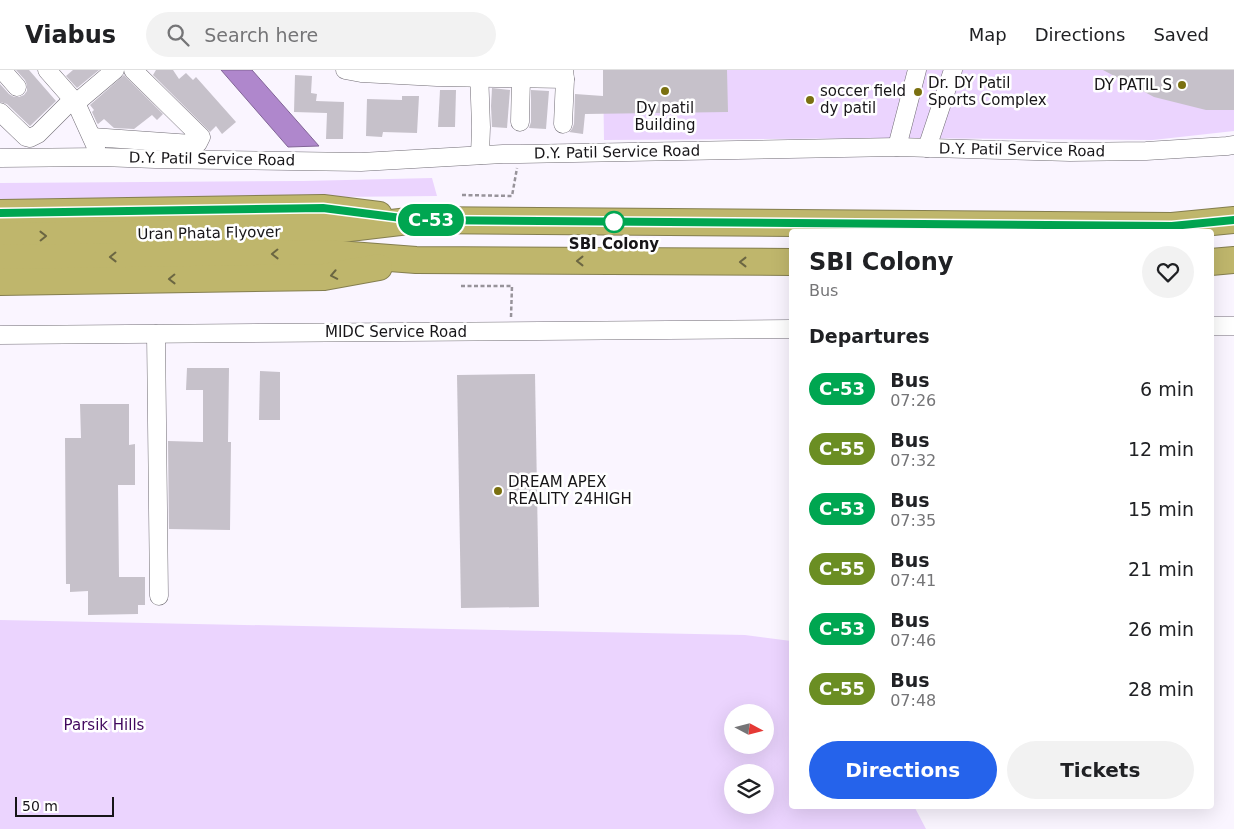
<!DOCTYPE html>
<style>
:root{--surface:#fff;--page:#f2f2f2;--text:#202124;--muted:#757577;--line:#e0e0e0;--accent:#2563eb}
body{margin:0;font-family:"DejaVu Sans",sans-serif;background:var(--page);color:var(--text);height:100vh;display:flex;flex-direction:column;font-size:19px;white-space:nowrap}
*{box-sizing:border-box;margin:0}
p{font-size:16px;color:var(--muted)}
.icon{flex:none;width:28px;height:28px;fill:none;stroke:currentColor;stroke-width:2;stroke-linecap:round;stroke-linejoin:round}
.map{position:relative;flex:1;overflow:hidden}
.side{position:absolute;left:789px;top:159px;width:425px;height:580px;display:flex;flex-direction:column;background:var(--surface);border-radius:5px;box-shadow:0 5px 20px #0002}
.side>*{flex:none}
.badge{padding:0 10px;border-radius:16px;font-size:18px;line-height:32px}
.needle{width:32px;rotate:97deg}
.tools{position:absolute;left:724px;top:634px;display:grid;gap:10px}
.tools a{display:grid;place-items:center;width:50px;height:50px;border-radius:50%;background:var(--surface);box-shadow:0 5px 20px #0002;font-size:25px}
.scale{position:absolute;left:15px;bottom:12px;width:99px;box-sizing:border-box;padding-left:5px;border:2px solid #171518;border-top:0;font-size:14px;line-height:18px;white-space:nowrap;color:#171518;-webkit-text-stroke:4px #fff;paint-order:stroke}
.map>.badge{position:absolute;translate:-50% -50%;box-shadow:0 0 0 2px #fff}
h2{padding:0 20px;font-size:19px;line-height:45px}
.round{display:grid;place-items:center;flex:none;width:52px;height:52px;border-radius:26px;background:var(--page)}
.headline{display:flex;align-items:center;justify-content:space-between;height:85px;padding:0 20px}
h1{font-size:24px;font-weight:700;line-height:38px}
.cta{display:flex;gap:10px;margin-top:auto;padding:10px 20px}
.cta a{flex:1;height:58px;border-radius:30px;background:var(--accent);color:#fff;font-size:20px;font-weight:700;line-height:58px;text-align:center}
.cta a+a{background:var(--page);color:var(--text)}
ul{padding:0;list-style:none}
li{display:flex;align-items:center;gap:15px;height:60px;padding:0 20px}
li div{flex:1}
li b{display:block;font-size:19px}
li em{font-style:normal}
li .badge{min-width:55px;font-weight:700;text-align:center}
header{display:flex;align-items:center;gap:30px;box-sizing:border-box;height:70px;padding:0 25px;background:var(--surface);border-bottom:1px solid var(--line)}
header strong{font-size:24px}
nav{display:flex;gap:28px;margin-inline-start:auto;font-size:18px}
.search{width:350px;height:45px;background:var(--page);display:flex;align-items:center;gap:12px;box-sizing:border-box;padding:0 18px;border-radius:28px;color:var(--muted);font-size:19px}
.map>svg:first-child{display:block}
.green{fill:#ebd4fe;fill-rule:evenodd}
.water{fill:#af87cc;stroke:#816596}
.building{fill:#c6c1ca}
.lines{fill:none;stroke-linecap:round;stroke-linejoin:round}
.minor-casing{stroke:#716d75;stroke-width:19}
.highway-casing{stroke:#847e4f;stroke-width:28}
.path{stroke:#97939a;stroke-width:2.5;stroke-dasharray:4 2.5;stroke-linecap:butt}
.minor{stroke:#fff;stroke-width:18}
.highway{stroke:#bfb66c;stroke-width:26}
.oneway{stroke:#6b6642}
.line-casing{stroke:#fff;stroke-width:11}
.line{stroke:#00a651;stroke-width:8}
.poi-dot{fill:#7a7010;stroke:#fff;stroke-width:2}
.stop-dot{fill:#fff;stroke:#00a651;stroke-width:2.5}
.labels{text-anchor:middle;stroke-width:5;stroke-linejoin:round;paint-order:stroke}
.poi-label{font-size:15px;fill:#171518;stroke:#fff;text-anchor:start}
.street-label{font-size:15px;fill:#171518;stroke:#fff}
.stop-label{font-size:15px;font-weight:bold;fill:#171518;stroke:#fff}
.park-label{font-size:15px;fill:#41085e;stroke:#fff}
</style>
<header>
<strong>Viabus</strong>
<div class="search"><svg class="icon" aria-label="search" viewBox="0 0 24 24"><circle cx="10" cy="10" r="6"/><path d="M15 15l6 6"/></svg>Search here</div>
<nav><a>Map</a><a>Directions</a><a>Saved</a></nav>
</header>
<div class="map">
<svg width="1234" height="759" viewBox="0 0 1234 759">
<rect width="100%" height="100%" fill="#faf5ff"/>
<g class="green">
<polygon points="603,0 1234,0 1234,61 1153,70 899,68 604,70"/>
<polygon points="432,108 437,126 0,130 0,113 303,111"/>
<path d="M 0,550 L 745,565 L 791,571 L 791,736 L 914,736 L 926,759 L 0,759 ZM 765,642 L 765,675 L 732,675 L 732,642 ZM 765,702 L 765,735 L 732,735 L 732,702 Z"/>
</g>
<polygon class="water" points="221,0 252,0 319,76 288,77"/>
<g class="building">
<polygon points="16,0 29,0 56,31 30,56 7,34 0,32 0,14 9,24 14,27 19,27 24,25 27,21 27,15 25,10"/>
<polygon points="73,0 99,0 77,18 66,6"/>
<polygon points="156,0 173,0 179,9 186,3 193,10 196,7 236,52 222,64 216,56 210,62 153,5"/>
<polygon points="603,0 727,0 728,42 585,44 583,64 569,62 572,59 574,54 575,24 603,26"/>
<polygon points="1103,0 1234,0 1234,40 1206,40 1154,27"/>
<polygon points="124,5 163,44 157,50 152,45 134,59 114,58 104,49 98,54 97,53 92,42 94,40 90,35"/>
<polygon points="295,5 312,6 311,23 317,24 316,31 344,32 343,69 326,69 327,43 294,42"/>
<polygon points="492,18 510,20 507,58 492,57 491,36"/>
<polygon points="440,20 456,20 455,57 438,57"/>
<polygon points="531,20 549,21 546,59 529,58 531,52"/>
<polygon points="402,26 419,26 417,63 383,62 382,67 366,66 367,29 402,30"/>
<polygon points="187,298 229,298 228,372 231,372 230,460 169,459 168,371 203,372 203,320 186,320"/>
<polygon points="260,301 280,302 280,350 259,350"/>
<polygon points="535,304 539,537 461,538 457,305"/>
<polygon points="80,334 129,334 129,375 135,374 135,415 118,415 119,507 145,507 145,535 138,535 138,544 88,545 88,521 70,522 70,514 66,514 65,368 81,368"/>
</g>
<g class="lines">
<g class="minor-casing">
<g id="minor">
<polyline points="2,0 17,17"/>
<polyline points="47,0 76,33"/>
<polyline points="345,0 361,3 437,7 565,9 564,0"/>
<polyline points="479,0 481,57 480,85"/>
<polyline points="0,42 26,67 30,68 38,64 73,29"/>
<polyline points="520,52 521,8"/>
<polyline points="563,54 565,9"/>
<polyline points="92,67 192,74 198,73 201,67 133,0"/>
<polyline points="96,77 76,33 115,0"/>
<polyline points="897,77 917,0"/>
<polyline points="927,78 953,0"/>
<polyline points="0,88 101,87 155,89 361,92 503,84 520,84 897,77 1070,82 1146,81 1227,76 1234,75"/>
<polyline points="1211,256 1234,256"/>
<polyline points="156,264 159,526"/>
<polyline points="0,265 791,259"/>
</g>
</g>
<g class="highway-casing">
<g id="highway">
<polyline points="0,143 323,138 379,145"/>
<polyline points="0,166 324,161 417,150 1172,156 1234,150"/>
<polyline points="0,188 324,183 416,190 791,192"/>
<polyline points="1211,192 1234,190"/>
<polyline points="0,212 324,207 379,197"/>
</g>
</g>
<g class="path">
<polyline points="462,125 512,126 517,98"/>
<polyline points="461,216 512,216 511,247"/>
</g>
<use href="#minor" class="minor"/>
<use href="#highway" class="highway"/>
</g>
<defs><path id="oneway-chevron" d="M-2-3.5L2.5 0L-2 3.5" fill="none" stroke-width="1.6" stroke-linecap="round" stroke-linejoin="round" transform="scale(1.25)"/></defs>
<g class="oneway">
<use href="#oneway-chevron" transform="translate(43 166) rotate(-1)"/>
<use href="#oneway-chevron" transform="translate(275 184) rotate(179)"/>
<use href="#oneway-chevron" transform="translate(113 187) rotate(179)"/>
<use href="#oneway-chevron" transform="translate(580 191) rotate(-180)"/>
<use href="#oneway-chevron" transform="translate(743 192) rotate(-180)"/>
<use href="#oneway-chevron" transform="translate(334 205) rotate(169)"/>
<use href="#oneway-chevron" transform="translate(172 209) rotate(179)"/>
</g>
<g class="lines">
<g class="line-casing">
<polyline id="line" points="0,143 323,138 417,150 1172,156 1234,150"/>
</g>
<use href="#line" class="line"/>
</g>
<g class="poi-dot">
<circle cx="1182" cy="15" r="5"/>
<circle cx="665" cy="21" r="5"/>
<circle cx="918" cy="22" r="5"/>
<circle cx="810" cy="30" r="5"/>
<circle cx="498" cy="421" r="5"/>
</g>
<circle class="stop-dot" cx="614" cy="152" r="10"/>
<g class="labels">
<g class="poi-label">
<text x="928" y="18">Dr. DY Patil<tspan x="928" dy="17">Sports Complex</tspan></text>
<text x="1172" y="20" text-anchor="end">DY PATIL S</text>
<text x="820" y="26">soccer field<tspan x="820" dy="17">dy patil</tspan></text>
<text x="665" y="43" text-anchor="middle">Dy patil<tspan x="665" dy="17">Building</tspan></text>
<text x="508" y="417">DREAM APEX<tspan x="508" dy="17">REALITY 24HIGH</tspan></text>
</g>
<g class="street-label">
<text transform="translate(1022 80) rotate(1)" y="5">D.Y. Patil Service Road</text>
<text transform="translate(617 82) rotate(-1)" y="5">D.Y. Patil Service Road</text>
<text transform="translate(212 89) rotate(1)" y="5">D.Y. Patil Service Road</text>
<text transform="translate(209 163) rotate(-1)" y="5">Uran Phata Flyover</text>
<text x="396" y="267">MIDC Service Road</text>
</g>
<g class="stop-label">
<text x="614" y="179">SBI Colony</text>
</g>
<g class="park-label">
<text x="104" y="660">Parsik Hills</text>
</g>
</g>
</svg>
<div class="tools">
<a><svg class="needle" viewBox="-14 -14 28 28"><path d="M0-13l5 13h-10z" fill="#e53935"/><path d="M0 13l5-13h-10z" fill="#757577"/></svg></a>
<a><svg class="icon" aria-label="layers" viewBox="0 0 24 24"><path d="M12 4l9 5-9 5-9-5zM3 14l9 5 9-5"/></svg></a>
</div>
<div class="scale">50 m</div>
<b class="badge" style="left:431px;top:150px;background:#00a651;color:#fff">C-53</b>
<section class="side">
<div class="headline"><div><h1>SBI Colony</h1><p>Bus</p></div><a class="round"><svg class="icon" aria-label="heart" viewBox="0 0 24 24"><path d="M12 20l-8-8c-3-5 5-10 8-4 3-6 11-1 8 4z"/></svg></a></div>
<h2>Departures</h2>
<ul>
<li><span class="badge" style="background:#00a651;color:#fff">C-53</span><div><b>Bus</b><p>07:26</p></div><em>6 min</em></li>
<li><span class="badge" style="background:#6b8e23;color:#fff">C-55</span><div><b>Bus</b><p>07:32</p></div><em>12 min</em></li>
<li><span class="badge" style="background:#00a651;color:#fff">C-53</span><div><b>Bus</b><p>07:35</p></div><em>15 min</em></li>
<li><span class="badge" style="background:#6b8e23;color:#fff">C-55</span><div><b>Bus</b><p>07:41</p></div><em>21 min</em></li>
<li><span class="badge" style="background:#00a651;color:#fff">C-53</span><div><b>Bus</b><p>07:46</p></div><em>26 min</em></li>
<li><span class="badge" style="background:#6b8e23;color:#fff">C-55</span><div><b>Bus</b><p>07:48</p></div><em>28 min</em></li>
</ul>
<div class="cta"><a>Directions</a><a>Tickets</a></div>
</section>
</div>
